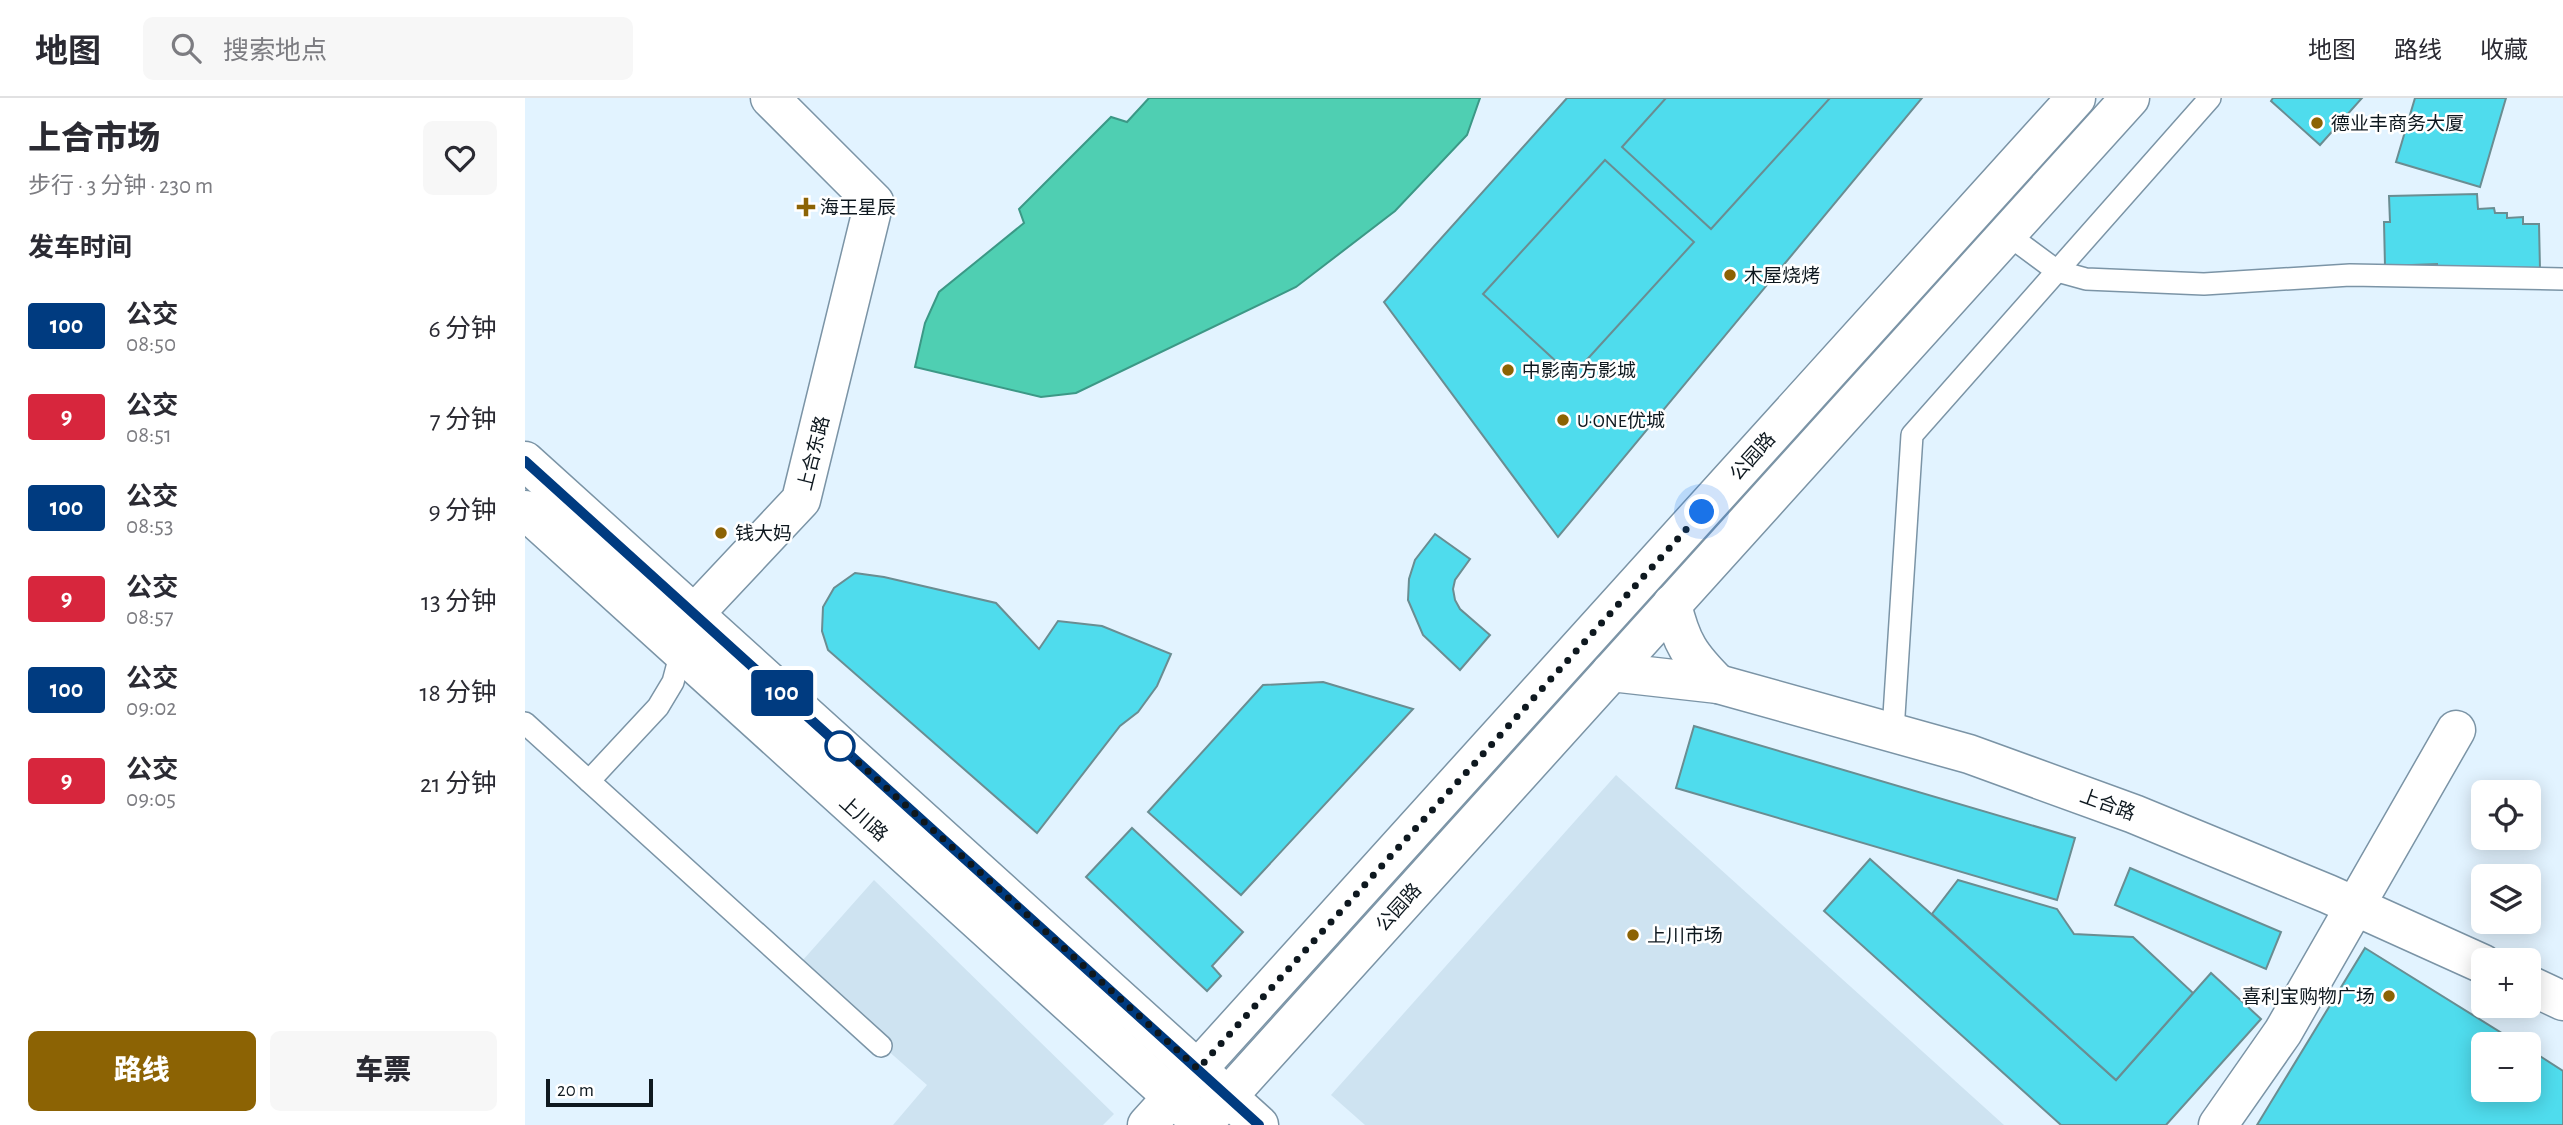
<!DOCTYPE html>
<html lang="zh">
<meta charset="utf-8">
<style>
:root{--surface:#fff;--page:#f7f7f7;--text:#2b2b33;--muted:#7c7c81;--line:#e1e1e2;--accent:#8c6304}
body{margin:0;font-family:"Alegreya Sans","Noto Sans SC",sans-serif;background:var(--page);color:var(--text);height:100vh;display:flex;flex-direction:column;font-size:26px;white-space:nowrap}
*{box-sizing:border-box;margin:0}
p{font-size:23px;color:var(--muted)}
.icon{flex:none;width:38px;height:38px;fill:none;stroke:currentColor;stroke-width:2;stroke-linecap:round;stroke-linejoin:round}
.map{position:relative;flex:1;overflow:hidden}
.drawer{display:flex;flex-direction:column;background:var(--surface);width:525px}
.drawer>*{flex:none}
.badge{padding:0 14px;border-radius:5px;font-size:24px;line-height:46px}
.controls{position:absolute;left:1946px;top:682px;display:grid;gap:14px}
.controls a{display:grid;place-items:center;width:70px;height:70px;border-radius:10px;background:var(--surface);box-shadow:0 4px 18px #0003;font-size:35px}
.scale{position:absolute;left:21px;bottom:18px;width:107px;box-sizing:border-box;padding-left:7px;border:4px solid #0e181f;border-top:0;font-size:19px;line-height:24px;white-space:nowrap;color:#0e181f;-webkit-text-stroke:5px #fff;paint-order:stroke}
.you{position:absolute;width:35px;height:35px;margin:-18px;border:5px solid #fff;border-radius:50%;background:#1a73e8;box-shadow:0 0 0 10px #1a73e833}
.map>.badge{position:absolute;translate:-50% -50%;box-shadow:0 0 0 4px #fff}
h2{padding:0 28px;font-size:26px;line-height:63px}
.round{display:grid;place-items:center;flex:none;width:74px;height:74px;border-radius:10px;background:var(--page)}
.head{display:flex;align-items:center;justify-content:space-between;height:119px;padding:0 28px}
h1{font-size:33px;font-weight:800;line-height:52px}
.primary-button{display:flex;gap:14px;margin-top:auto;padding:14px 28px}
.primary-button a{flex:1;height:80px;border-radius:10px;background:var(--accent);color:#fff;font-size:28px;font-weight:800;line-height:80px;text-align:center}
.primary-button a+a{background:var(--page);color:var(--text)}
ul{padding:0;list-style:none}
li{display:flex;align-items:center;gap:21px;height:91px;padding:0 28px}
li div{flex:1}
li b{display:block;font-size:26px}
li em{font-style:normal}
li .badge{min-width:77px;font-weight:700;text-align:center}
header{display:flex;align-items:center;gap:42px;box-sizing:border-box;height:98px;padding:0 35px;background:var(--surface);border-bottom:2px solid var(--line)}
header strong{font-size:33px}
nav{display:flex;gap:38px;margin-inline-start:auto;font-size:24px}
.search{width:490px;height:63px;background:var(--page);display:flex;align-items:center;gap:18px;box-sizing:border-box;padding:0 24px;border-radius:10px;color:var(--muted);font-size:26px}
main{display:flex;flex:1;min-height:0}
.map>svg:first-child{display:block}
.built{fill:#cee3f1}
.water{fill:#4fcfb2;stroke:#3c9886;stroke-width:2}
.building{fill:#4fdced;stroke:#6a8d92;stroke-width:2}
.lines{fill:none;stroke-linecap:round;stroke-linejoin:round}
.service-casing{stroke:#7b94a6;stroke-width:24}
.minor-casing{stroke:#7b94a6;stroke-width:41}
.secondary-casing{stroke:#7b94a6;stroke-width:41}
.service{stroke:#fff;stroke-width:21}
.minor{stroke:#fff;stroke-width:38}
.secondary{stroke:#fff;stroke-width:38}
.line-casing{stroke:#fff;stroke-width:16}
.line{stroke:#003b80;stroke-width:10}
.walk{stroke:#0e181f;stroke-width:7;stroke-dasharray:0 12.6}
.poi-dot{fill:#8c6304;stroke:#fff;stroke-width:2.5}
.stop-dot{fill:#fff;stroke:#003b80;stroke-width:3.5}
.labels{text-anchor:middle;stroke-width:5;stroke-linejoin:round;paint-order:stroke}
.poi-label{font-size:19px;fill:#0e181f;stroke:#fff;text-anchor:start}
.street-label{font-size:19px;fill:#0e181f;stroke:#fff}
</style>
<header>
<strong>地图</strong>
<div class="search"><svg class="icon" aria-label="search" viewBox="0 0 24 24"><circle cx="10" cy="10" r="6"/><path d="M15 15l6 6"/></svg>搜索地点</div>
<nav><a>地图</a><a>路线</a><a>收藏</a></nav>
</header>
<main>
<section class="drawer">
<div class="head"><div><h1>上合市场</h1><p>步行 · 3 分钟 · 230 m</p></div><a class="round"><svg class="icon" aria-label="heart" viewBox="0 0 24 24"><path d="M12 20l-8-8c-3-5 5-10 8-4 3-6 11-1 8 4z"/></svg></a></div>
<h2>发车时间</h2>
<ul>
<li><span class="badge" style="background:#003b80;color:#fff">100</span><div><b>公交</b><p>08:50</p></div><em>6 分钟</em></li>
<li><span class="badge" style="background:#d7263d;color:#fff">9</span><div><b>公交</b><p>08:51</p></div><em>7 分钟</em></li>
<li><span class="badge" style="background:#003b80;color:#fff">100</span><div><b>公交</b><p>08:53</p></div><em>9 分钟</em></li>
<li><span class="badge" style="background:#d7263d;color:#fff">9</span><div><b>公交</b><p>08:57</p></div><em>13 分钟</em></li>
<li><span class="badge" style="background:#003b80;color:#fff">100</span><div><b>公交</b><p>09:02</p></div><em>18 分钟</em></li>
<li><span class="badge" style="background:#d7263d;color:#fff">9</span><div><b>公交</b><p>09:05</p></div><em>21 分钟</em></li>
</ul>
<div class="primary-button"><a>路线</a><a>车票</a></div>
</section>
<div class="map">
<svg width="2038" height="1027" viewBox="0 0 2038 1027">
<rect width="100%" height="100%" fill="#e2f3ff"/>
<g class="built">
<polygon points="1091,677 1479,1027 840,1027 806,997"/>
<polygon points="349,782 589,1016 578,1027 368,1027 402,987 270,871"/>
</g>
<polygon class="water" points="624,0 955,0 942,37 870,113 771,189 551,295 516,299 390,269 400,225 414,194 499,125 494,111 586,19 602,24"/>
<g class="building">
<polygon points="1042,0 1397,0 1033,439 859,204"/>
<polygon points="1141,0 1305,0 1186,131 1097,49"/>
<polygon points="1748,0 1837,0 1795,47 1746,3"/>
<polygon points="1890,0 1981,0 1955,89 1871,64"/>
<polygon points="1080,62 1169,144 1047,278 958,196"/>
<polygon points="1952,96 1953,111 1969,110 1970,115 1982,115 1982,120 1998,119 1998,126 2014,126 2015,171 1912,173 1912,166 1860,168 1859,124 1865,124 1864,98"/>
<polygon points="910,436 945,461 930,482 928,491 930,502 935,511 965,537 935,572 898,537 883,502 884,481 890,462"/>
<polygon points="330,475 359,479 471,505 514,551 533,523 577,528 646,556 632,588 613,614 595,628 512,735 303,552 297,533 298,509 309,490"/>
<polygon points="798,584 888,611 716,797 623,714 738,587"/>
<polygon points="1169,628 1550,740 1532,802 1151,690"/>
<polygon points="607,730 718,834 687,868 696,878 682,893 561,779"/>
<polygon points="1345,761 1591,982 1686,875 1736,921 1641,1027 1536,1027 1299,813"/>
<polygon points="1605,770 1756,834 1741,871 1590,807"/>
<polygon points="1433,782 1532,811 1549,836 1608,839 1668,895 1591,982 1407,816"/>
<polygon points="1840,850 1996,947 1958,947 1958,992 2004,992 2004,951 2038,973 2038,1027 1732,1027"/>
</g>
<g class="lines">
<g class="service-casing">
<g id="service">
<polyline points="1482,136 1532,173 1561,181 1679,186 1825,177 2038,181"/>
<polyline points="0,625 356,948"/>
<polyline points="1368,633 1387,337 1685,0"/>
<polyline points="64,683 133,609 148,584 156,554"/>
</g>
</g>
<g class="minor-casing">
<g id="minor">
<path d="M 1147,506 C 1156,545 1165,558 1193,586"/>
<polyline points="158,545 169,516 276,402 349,104 245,0"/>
<polyline points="1086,574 1193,586 1444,656 1609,716 1803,796 1958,866"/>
<polyline points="2004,887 2038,903"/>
<polyline points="1693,1027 1758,934 1931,632"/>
</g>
</g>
<g class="secondary-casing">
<g id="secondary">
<polyline points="0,363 734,1027"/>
<polyline points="0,412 665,1015"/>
<polyline points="622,1027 1551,0"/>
<polyline points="677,1027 1605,0"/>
</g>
</g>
<use href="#service" class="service"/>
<use href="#minor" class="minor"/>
<use href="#secondary" class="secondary"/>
</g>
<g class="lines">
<g class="line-casing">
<polyline id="line" points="0,363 734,1027"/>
</g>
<use href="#line" class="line"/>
<polyline class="walk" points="315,648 673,971 1177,414"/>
</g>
<g class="poi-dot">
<circle cx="1792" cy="25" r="7"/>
<path d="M277.5 98.5h7v7h7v7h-7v7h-7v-7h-7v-7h7z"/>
<circle cx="1205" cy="177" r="7"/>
<circle cx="983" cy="272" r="7"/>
<circle cx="1038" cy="322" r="7"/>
<circle cx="196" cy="435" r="7"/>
<circle cx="1108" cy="837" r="7"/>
<circle cx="1864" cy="898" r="7"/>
</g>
<circle class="stop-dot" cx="315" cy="648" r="14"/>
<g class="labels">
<g class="poi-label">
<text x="1806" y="32">德业丰商务大厦</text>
<text x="295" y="116">海王星辰</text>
<text x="1219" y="184">木屋烧烤</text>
<text x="997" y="279">中影南方影城</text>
<text x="1052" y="329">U·ONE优城</text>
<text x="210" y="442">钱大妈</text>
<text x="1122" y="844">上川市场</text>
<text x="1850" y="905" text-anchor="end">喜利宝购物广场</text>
</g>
<g class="street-label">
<text transform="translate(288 355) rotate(-76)" y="7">上合东路</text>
<text transform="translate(1227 358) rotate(-48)" y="7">公园路</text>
<text transform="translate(1583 706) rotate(20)" y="7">上合路</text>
<text transform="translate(339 720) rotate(42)" y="7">上川路</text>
<text transform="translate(873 809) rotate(-48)" y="7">公园路</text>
</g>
</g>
</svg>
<div class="controls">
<a><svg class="icon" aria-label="locate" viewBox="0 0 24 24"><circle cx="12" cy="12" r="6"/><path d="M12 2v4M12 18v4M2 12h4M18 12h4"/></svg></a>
<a><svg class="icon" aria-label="layers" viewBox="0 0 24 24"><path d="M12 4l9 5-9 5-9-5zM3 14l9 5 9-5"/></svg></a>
<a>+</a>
<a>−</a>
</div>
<div class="scale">20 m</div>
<div class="you" style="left:1177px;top:414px"></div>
<b class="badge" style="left:257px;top:595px;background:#003b80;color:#fff">100</b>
</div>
</main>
